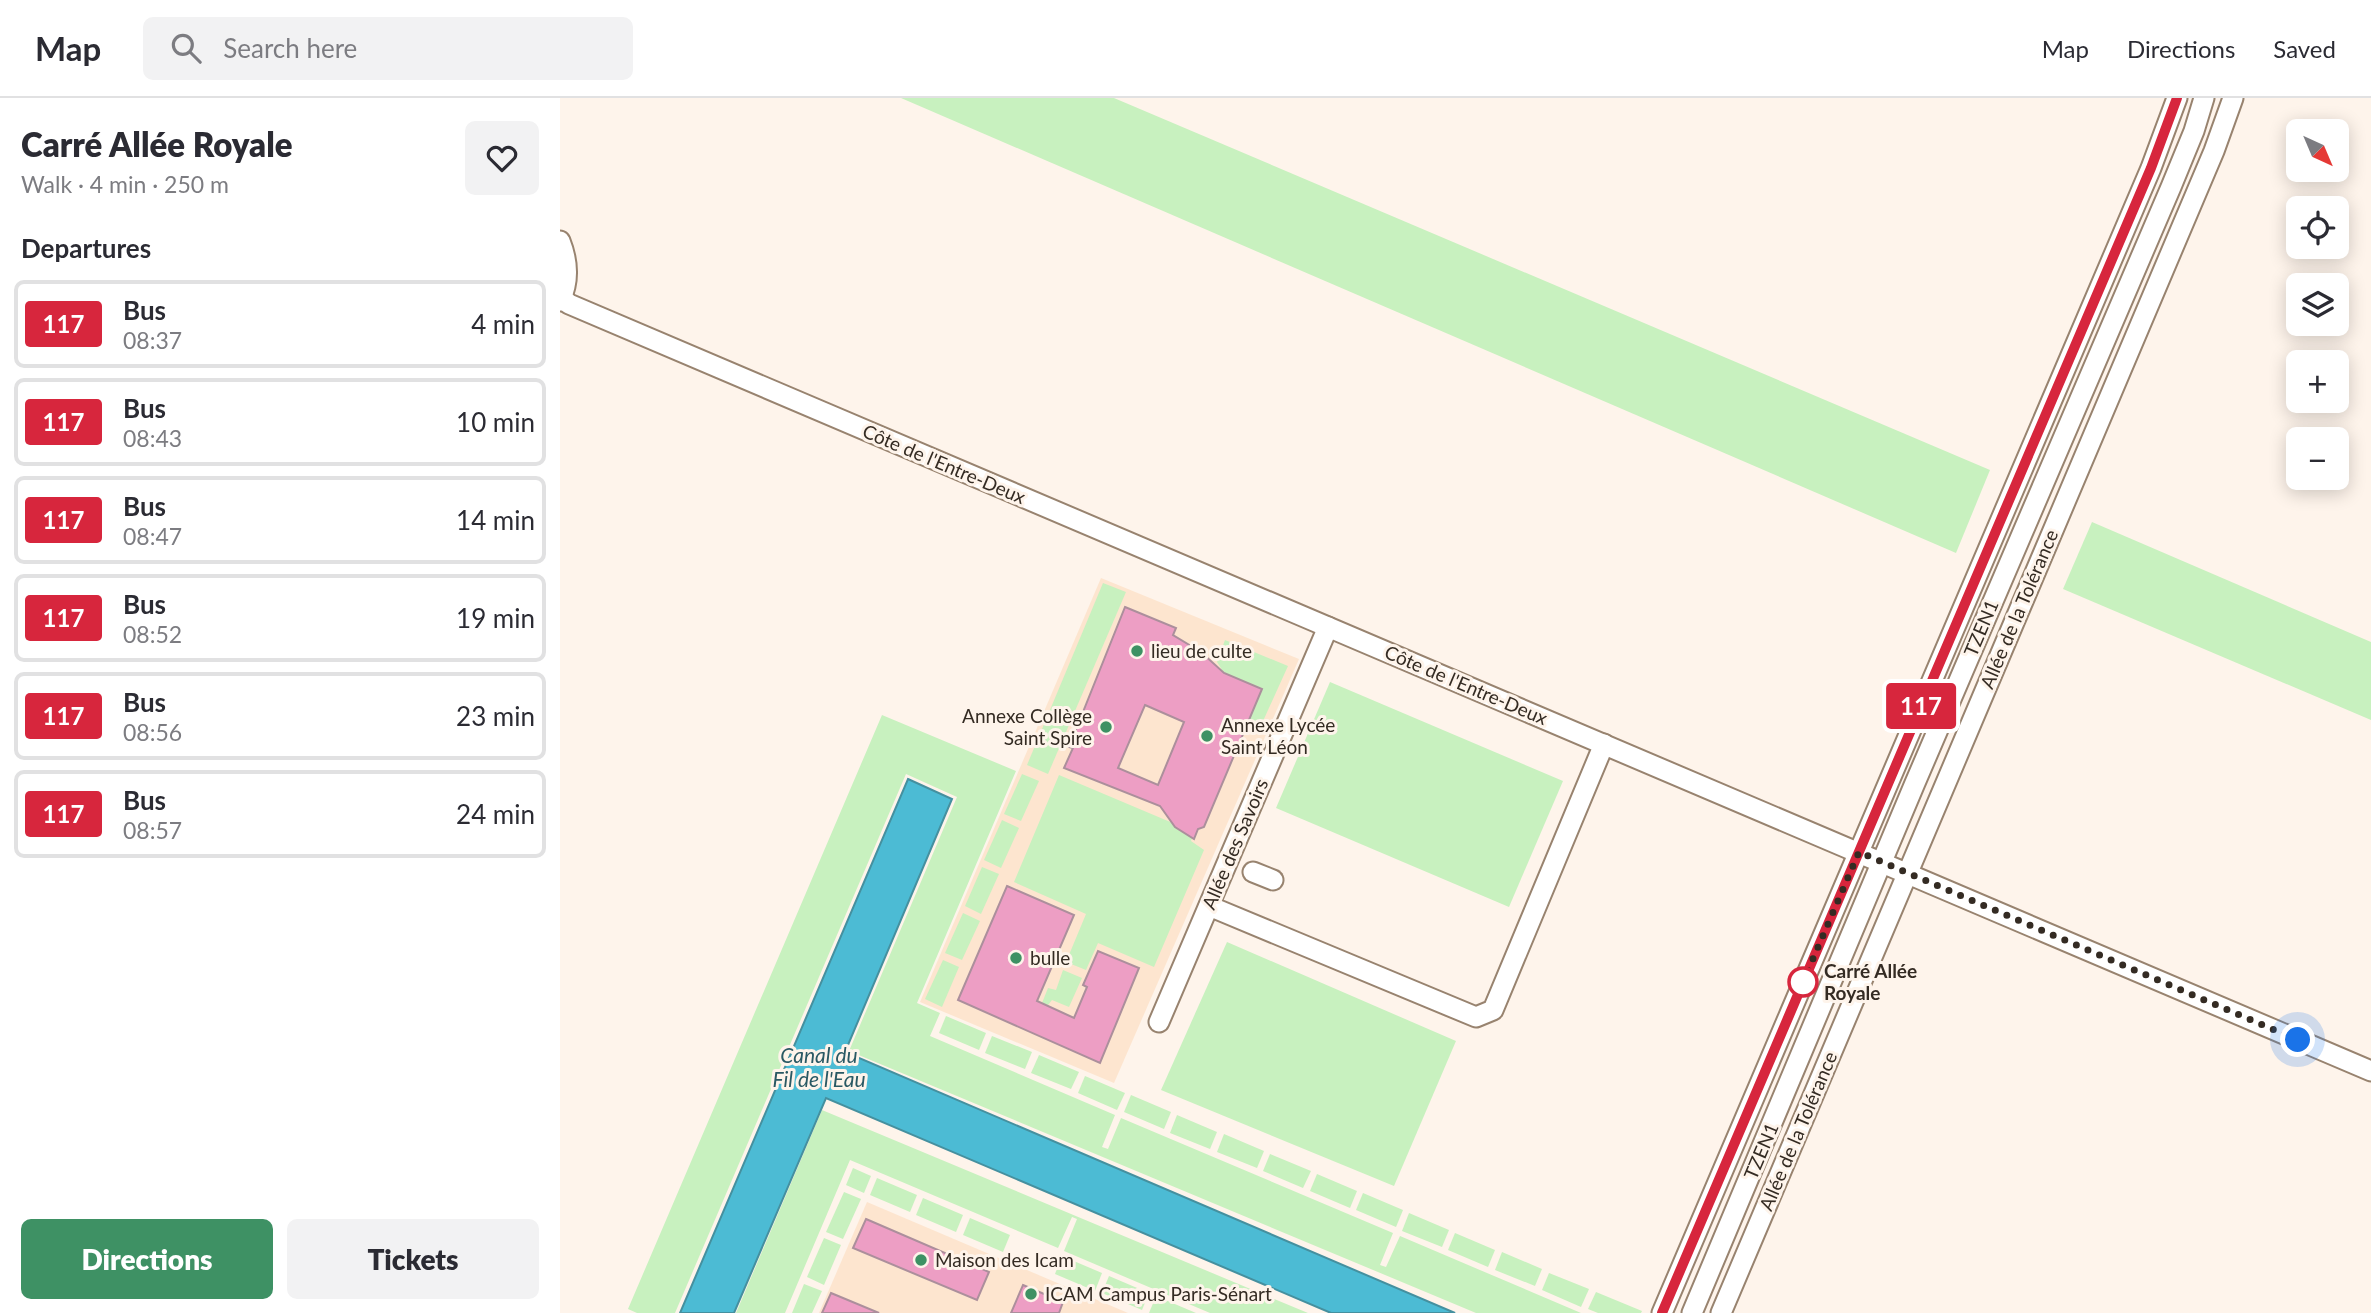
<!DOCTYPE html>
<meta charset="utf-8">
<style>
:root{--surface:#fff;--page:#f2f2f3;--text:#2b2b33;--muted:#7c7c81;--line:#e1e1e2;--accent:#3e9164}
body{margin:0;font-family:Lato,sans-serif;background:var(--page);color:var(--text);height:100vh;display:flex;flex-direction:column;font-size:26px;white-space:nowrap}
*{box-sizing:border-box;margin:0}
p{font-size:23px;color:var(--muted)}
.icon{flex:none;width:38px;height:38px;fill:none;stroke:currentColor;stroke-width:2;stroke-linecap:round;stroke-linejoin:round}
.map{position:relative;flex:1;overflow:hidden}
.side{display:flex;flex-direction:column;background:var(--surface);width:560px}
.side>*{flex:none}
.badge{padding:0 14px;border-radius:5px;font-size:24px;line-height:46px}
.needle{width:46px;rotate:136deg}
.buttons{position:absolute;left:1726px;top:21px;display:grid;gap:14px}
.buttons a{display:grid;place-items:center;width:63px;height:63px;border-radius:10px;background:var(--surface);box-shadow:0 4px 18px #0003;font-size:35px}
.you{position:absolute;width:35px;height:35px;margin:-18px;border:5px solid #fff;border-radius:50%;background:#1a73e8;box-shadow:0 0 0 10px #1a73e833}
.map>.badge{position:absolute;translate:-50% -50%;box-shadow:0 0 0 4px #fff}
h2{padding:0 21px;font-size:26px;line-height:63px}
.round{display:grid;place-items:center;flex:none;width:74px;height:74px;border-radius:10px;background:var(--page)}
.summary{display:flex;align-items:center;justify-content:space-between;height:119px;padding:0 21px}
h1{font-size:33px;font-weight:800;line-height:52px}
.cta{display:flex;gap:14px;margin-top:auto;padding:14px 21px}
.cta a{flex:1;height:80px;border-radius:10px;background:var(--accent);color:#fff;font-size:28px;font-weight:800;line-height:80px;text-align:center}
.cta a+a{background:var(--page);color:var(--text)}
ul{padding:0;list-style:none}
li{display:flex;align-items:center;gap:21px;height:88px;margin:0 14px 10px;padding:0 7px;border:4px solid var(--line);border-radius:10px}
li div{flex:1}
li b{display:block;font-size:26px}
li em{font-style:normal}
li .badge{min-width:77px;font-weight:700;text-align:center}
header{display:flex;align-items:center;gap:42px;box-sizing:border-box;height:98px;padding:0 35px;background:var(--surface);border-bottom:2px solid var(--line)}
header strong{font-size:33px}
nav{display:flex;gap:38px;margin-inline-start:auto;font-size:24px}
.search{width:490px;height:63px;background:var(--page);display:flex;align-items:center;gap:18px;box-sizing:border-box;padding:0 24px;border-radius:10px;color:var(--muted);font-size:26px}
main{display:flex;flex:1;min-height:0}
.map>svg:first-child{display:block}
.built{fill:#fde5cf}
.green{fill:#c8f1bf}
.water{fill:#4cbbd4;stroke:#45909f;stroke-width:2}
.building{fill:#ed9ec4;stroke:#ac8f9c;stroke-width:2;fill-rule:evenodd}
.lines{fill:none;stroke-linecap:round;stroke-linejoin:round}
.minor-casing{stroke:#98836f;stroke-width:23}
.minor{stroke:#fff;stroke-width:19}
.line-casing{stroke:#fff;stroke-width:16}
.line{stroke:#d7263d;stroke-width:10}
.walk{stroke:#342b23;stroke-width:7;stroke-dasharray:0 12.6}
.poi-dot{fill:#3e9164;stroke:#fef4eb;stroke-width:2.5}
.stop-dot{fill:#fff;stroke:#d7263d;stroke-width:3.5}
.labels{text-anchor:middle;stroke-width:6;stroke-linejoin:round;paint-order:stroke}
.street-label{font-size:19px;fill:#342b23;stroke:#fef4eb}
.poi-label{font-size:19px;fill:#342b23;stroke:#fef4eb;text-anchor:start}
.stop-label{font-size:19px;font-weight:bold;fill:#342b23;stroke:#fef4eb;text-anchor:start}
.water-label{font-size:21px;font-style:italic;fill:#2a5964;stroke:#fef4eb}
</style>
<header>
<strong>Map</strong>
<div class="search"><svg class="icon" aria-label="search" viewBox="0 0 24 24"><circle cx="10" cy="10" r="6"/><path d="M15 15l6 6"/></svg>Search here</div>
<nav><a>Map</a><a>Directions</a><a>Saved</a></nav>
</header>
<main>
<section class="side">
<div class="summary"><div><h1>Carré Allée Royale</h1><p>Walk · 4 min · 250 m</p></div><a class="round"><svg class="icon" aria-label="heart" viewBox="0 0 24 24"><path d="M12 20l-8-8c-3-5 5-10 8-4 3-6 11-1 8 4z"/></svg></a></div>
<h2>Departures</h2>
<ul>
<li><span class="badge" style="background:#d7263d;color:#fff">117</span><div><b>Bus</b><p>08:37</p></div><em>4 min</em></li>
<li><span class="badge" style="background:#d7263d;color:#fff">117</span><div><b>Bus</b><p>08:43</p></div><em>10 min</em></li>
<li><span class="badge" style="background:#d7263d;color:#fff">117</span><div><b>Bus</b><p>08:47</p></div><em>14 min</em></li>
<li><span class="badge" style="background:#d7263d;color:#fff">117</span><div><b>Bus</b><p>08:52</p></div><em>19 min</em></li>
<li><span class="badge" style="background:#d7263d;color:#fff">117</span><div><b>Bus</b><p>08:56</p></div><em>23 min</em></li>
<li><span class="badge" style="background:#d7263d;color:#fff">117</span><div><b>Bus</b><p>08:57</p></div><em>24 min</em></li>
</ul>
<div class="cta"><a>Directions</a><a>Tickets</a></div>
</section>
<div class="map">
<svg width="1811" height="1215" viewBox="0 0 1811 1215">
<rect width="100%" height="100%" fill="#fef4eb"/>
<g class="built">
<polygon points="541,480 739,561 554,985 360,904"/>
<polygon points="307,1104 568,1215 259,1215"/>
</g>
<g class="green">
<polygon points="341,0 554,0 1430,372 1396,455"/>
<polygon points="1532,424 1811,544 1811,622 1503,491"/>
<polygon points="543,485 566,494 488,676 467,667"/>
<polygon points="665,542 728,568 699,632 687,628 701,591 664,575 657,564"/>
<polygon points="770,584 1003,683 949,809 716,710"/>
<polygon points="322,617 456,673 357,905 380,915 370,938 555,1017 542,1049 548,1051 561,1020 833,1135 820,1167 826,1169 840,1138 1021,1215 916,1215 289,953 397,699 346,676 115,1215 77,1215 68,1211"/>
<polygon points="462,676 479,683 461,723 444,716"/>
<polygon points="499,677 634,734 631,743 644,752 594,869 538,845 526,872 506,864 526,816 454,784"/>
<polygon points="442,722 459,730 441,770 424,762"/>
<polygon points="422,769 439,776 421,816 405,808"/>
<polygon points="403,815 420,823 402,862 385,855"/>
<polygon points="667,844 896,943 834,1088 601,992"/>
<polygon points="383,862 399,869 382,909 365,901"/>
<polygon points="503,872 522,880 509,909 492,902 488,907 482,905 488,890 496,892"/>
<polygon points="386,918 426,935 419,952 379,935"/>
<polygon points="432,938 472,954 465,971 425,955"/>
<polygon points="479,957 519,974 511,991 471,975"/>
<polygon points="525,978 565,995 557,1012 518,995"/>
<polygon points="571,997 611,1014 604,1031 564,1014"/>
<polygon points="262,1012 748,1215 650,1215 504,1153 517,1121 512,1119 498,1150 290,1062 225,1215 176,1215"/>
<polygon points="617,1017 657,1034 650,1051 610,1035"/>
<polygon points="664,1036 704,1053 697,1070 657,1054"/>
<polygon points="710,1056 751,1073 743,1090 703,1073"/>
<polygon points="293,1070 311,1078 304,1095 286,1087"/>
<polygon points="757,1076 797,1093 790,1110 750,1093"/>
<polygon points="317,1080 357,1097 350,1114 310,1097"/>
<polygon points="284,1094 301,1101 283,1141 266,1134"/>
<polygon points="803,1095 843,1112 836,1129 796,1112"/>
<polygon points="363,1100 403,1117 396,1134 356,1117"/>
<polygon points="849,1115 889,1132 882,1149 842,1133"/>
<polygon points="410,1120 450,1137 443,1154 403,1137"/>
<polygon points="895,1135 935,1152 928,1169 888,1152"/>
<polygon points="264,1140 281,1147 264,1187 247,1179"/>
<polygon points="942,1154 982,1171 975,1188 935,1172"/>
<polygon points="502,1158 542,1175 535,1193 495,1176"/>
<polygon points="989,1175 1029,1191 1021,1209 982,1192"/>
<polygon points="549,1178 589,1195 582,1212 542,1195"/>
<polygon points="244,1186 262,1193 252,1215 232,1215"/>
<polygon points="1036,1194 1082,1213 1081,1215 1038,1215 1028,1211"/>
<polygon points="596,1198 636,1215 589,1215"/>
</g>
<polygon class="water" points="348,681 392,701 285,954 895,1215 771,1215 266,1000 174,1215 120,1215"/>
<g class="building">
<path d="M 565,509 L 616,530 L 613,537 L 641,554 L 664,575 L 702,591 L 644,729 L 638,731 L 634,741 L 615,729 L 600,708 L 504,670 L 513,650 L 509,649 ZM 585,607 L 624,624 L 598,687 L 558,670 Z"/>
<polygon points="447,788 514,817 477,903 514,920 527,889 523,887 538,853 579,870 540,965 398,902"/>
<polygon points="306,1121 429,1174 417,1202 293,1150"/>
<polygon points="463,1187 503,1204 499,1215 451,1215"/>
<polygon points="271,1195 319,1215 262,1215"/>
</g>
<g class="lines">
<g class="minor-casing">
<g id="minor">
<path d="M 0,143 C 8,163 9,184 0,203"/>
<polyline points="2,200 9,206 1811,973"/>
<polyline points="693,774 713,782"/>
<polyline points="649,808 916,919 933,912 1044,646"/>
<polyline points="599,924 768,529"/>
<polyline points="1102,1215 1591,70 1617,0"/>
<polyline points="1132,1215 1355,685 1611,89 1634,33 1644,0"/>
<polyline points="1161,1215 1654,53 1673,0"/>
</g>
</g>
<use href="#minor" class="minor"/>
</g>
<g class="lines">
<g class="line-casing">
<polyline id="line" points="1102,1215 1591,70 1617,0"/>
</g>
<use href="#line" class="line"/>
<polyline class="walk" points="1243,884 1299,754 1738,942"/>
</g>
<g class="poi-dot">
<circle cx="577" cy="553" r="7"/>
<circle cx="546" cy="629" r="7"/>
<circle cx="647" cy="638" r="7"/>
<circle cx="456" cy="860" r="7"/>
<circle cx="361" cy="1162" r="7"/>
<circle cx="471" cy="1196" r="7"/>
</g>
<circle class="stop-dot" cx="1243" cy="884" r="14"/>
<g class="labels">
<g class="street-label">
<text transform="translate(384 366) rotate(23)" y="7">Côte de l'Entre-Deux</text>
<text transform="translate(1459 511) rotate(-67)" y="7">Allée de la Tolérance</text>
<text transform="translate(1421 530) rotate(-67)" y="7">TZEN1</text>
<text transform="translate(906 587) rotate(23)" y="7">Côte de l'Entre-Deux</text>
<text transform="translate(675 746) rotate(-67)" y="7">Allée des Savoirs</text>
<text transform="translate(1238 1033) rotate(-67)" y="7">Allée de la Tolérance</text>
<text transform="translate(1201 1053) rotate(-67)" y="7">TZEN1</text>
</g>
<g class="poi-label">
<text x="591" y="560">lieu de culte</text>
<text x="532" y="625" text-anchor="end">Annexe Collège<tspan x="532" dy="22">Saint Spire</tspan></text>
<text x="661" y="634">Annexe Lycée<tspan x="661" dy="22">Saint Léon</tspan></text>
<text x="470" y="867">bulle</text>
<text x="375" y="1169">Maison des Icam</text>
<text x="485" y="1203">ICAM Campus Paris-Sénart</text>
</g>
<g class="stop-label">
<text x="1264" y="880">Carré Allée<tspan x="1264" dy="22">Royale</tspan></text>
</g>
<g class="water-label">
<text x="259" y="965">Canal du<tspan x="259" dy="24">Fil de l'Eau</tspan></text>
</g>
</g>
</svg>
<div class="buttons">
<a><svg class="needle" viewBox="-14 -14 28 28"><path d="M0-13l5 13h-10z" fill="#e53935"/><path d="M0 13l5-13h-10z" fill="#7c7c81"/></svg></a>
<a><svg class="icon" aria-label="locate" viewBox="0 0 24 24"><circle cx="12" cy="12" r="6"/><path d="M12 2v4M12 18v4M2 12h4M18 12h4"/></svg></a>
<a><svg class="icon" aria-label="layers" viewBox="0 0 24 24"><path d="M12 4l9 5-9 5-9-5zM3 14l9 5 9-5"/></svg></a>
<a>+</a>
<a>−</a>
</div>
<div class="you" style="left:1738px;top:942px"></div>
<b class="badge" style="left:1361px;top:608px;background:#d7263d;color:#fff">117</b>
</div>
</main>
